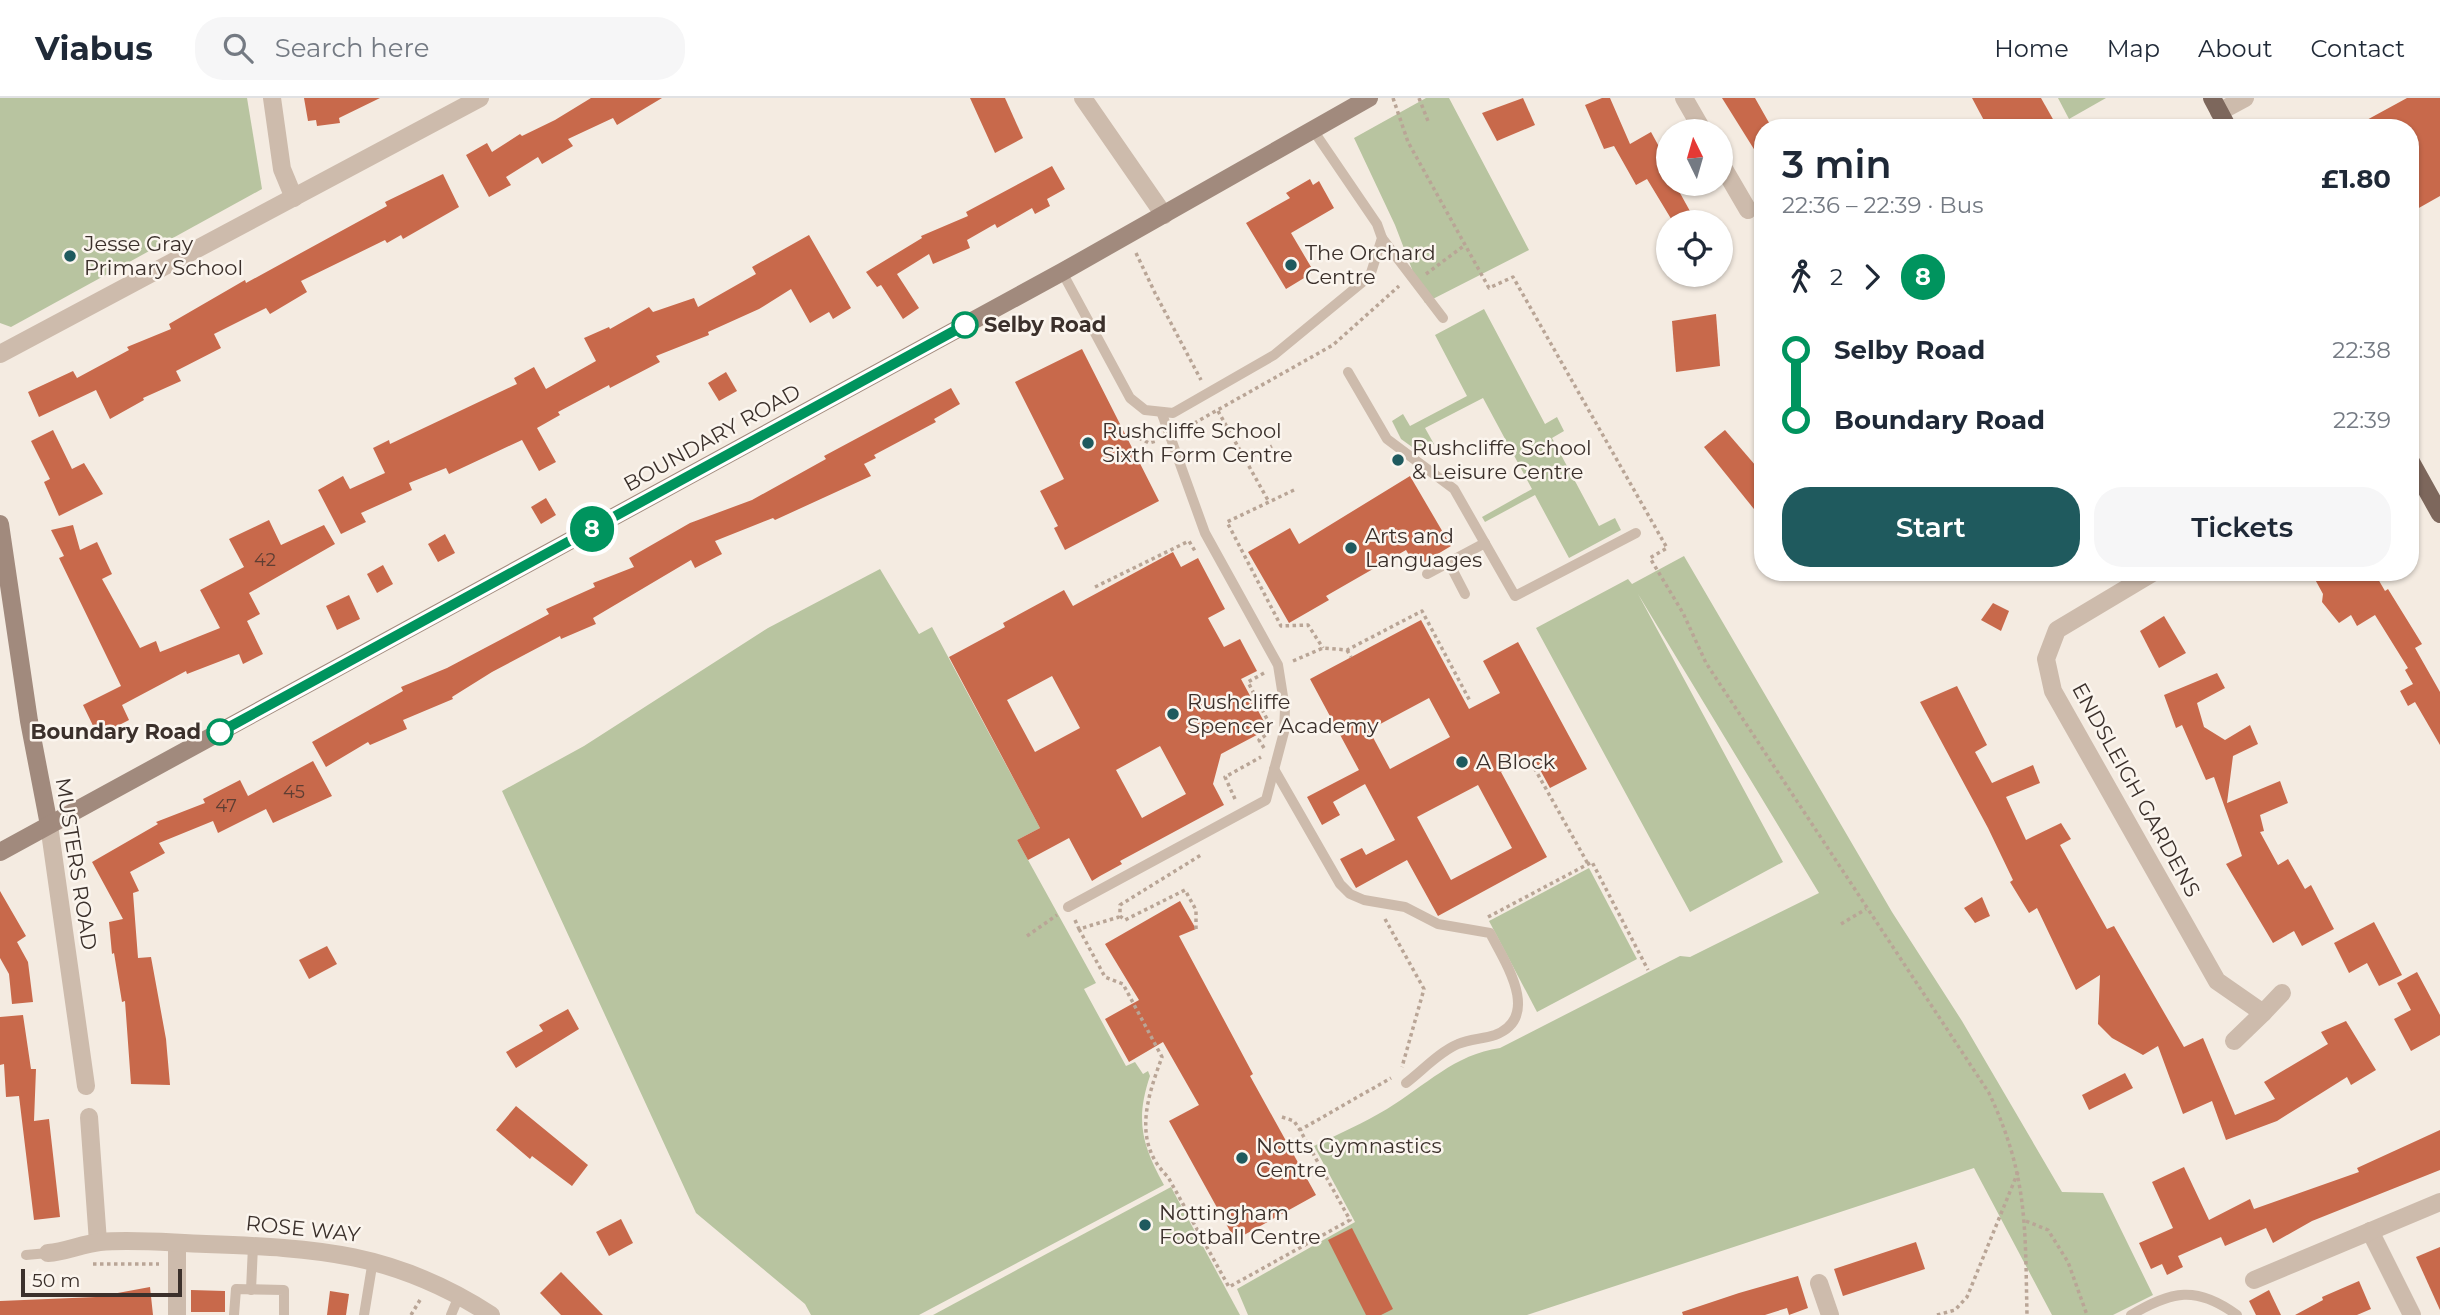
<!DOCTYPE html>
<meta charset="utf-8">
<style>
:root{--surface:#fff;--page:#f6f6f7;--text:#1f2937;--muted:#747a83;--line:#e0e1e3;--accent:#1f5a5e}
body{margin:0;font-family:Montserrat,sans-serif;background:var(--page);color:var(--text);height:100vh;display:flex;flex-direction:column;font-size:26px;white-space:nowrap}
*{box-sizing:border-box;margin:0}
p{font-size:23px;color:var(--muted)}
.icon{flex:none;width:38px;height:38px;fill:none;stroke:currentColor;stroke-width:2;stroke-linecap:round;stroke-linejoin:round}
.map{position:relative;flex:1;overflow:hidden}
.drawer{position:absolute;left:1754px;top:21px;width:665px;height:462px;display:flex;flex-direction:column;background:var(--surface);border-radius:28px;box-shadow:0 2px 5px #0004}
.drawer>*{flex:none}
.badge{padding:0 14px;border-radius:23px;font-size:24px;line-height:46px}
.needle{width:46px;rotate:355deg}
.buttons{position:absolute;left:1656px;top:21px;display:grid;gap:14px}
.buttons a{display:grid;place-items:center;width:77px;height:77px;border-radius:50%;background:var(--surface);box-shadow:0 2px 5px #0004;font-size:35px}
.scale{position:absolute;left:21px;bottom:18px;width:161px;box-sizing:border-box;padding-left:7px;border:4px solid #3b302b;border-top:0;font-size:19px;line-height:24px;white-space:nowrap;color:#3b302b;-webkit-text-stroke:5px #fbf5ee;paint-order:stroke}
.map>.badge{position:absolute;translate:-50% -50%;box-shadow:0 0 0 4px #fff}
.legs{display:flex;align-items:center;gap:10px;height:77px;padding:0 28px;font-size:23px}
.legs p{margin-inline-start:auto}
.headline{display:flex;align-items:center;justify-content:space-between;height:119px;padding:0 28px}
h1{font-size:38px;font-weight:600;line-height:52px}
.action{display:flex;gap:14px;margin-top:auto;padding:14px 28px}
.action a{flex:1;height:80px;border-radius:28px;background:var(--accent);color:#fff;font-size:28px;font-weight:600;line-height:80px;text-align:center}
.action a+a{background:var(--page);color:var(--text)}
ul{padding:0 28px;list-style:none}
li{display:flex;align-items:center;gap:24px;height:70px;font-size:26px}
li i{display:grid;place-items:center;width:10px;height:100%;margin:0 9px;background:currentColor}
li i::after{content:'';width:18px;height:18px;margin:-9px;border:5px solid;border-radius:50%;background:var(--surface)}
li p{margin-inline-start:auto}
li:first-child i{background:linear-gradient(#0000 50%,currentColor 0)}
li:last-child i{background:linear-gradient(currentColor 50%,#0000 0)}
header{display:flex;align-items:center;gap:42px;box-sizing:border-box;height:98px;padding:0 35px;background:var(--surface);border-bottom:2px solid var(--line)}
header strong{font-size:33px}
nav{display:flex;gap:38px;margin-inline-start:auto;font-size:24px}
.search{width:490px;height:63px;background:var(--page);display:flex;align-items:center;gap:18px;box-sizing:border-box;padding:0 24px;border-radius:28px;color:var(--muted);font-size:26px}
.map>svg:first-child{display:block}
.green{fill:#b8c4a0}
.building{fill:#c8694b;fill-rule:evenodd}
.lines{fill:none;stroke-linecap:round;stroke-linejoin:round}
.path{stroke:#b9a596;stroke-width:3.5;stroke-dasharray:3.5 3.5;stroke-linecap:butt}
.lane{stroke:#cdbbac;stroke-width:10}
.street{stroke:#cdbbac;stroke-width:18}
.secondary{stroke:#a18a7d;stroke-width:18}
.primary{stroke:#7d675c;stroke-width:18}
.line-1-casing{stroke:#fff;stroke-width:16}
.line-1{stroke:#00945e;stroke-width:10}
.poi-dot{fill:#1f5a5e;stroke:#fbf5ee;stroke-width:2.5}
.stop-1-dot{fill:#fff;stroke:#00945e;stroke-width:3.5}
.labels{text-anchor:middle;stroke-width:5;stroke-linejoin:round;paint-order:stroke}
.number-label{font-size:18px;fill:#5e3e33}
.poi-label{font-size:21px;fill:#3b302b;stroke:#fbf5ee;text-anchor:start}
.stop-label{font-size:21px;font-weight:bold;fill:#3b302b;stroke:#fbf5ee;text-anchor:start}
.street-label{font-size:21px;fill:#3b302b;stroke:#fbf5ee}
</style>
<header>
<strong>Viabus</strong>
<div class="search"><svg class="icon" aria-label="search" viewBox="0 0 24 24"><circle cx="10" cy="10" r="6"/><path d="M15 15l6 6"/></svg>Search here</div>
<nav><a>Home</a><a>Map</a><a>About</a><a>Contact</a></nav>
</header>
<div class="map">
<svg width="2440" height="1217" viewBox="0 0 2440 1217">
<rect width="100%" height="100%" fill="#f4ebe1"/>
<g class="green">
<polygon points="0,0 247,0 262,91 11,229 0,225"/>
<polygon points="1426,0 1449,0 1529,152 1425,205 1395,127 1354,40"/>
<polygon points="2058,0 2106,0 2069,21"/>
<polygon points="1484,211 1545,326 1557,319 1564,333 1552,340 1599,428 1615,420 1621,432 1569,460 1535,397 1485,424 1482,419 1532,391 1483,300 1425,330 1434,346 1419,354 1401,341 1392,323 1403,316 1410,328 1467,298 1435,237"/>
<path d="M 1684,458 L 1892,814 L 1962,923 L 2062,1094 L 2103,1095 L 2153,1197 L 2113,1217 L 2052,1217 L 1974,1070 L 1527,1217 L 1248,1217 L 1237,1191 L 1355,1124 L 1314,1048 C 1338,1036 1364,1025 1387,1011 C 1425,988 1455,956 1500,950 L 1680,858 L 1690,859 L 1819,795 L 1638,496 L 1783,764 L 1690,814 L 1536,530 L 1628,481 L 1632,486 Z"/>
<path d="M 880,471 L 919,536 L 932,529 L 1040,730 L 1017,742 L 1096,885 L 1084,891 L 1126,968 L 1135,964 L 1143,976 L 1148,973 L 1150,978 C 1135,1022 1142,1047 1164,1087 L 919,1217 L 811,1217 L 805,1206 L 696,1115 L 502,693 L 584,648 L 768,530 Z"/>
<polygon points="1589,770 1637,861 1537,914 1489,823"/>
<polygon points="1171,1089 1240,1217 933,1217"/>
</g>
<g class="building">
<polygon points="304,0 380,0 339,20 340,25 317,28 316,22 308,23"/>
<polygon points="591,0 662,0 617,27 613,20 568,41 573,48 542,66 538,59 506,79 511,87 489,99 466,57 487,45 492,54 520,36 522,38 555,22"/>
<polygon points="970,0 1005,0 1023,40 995,55"/>
<polygon points="1523,0 1535,27 1497,43 1482,15"/>
<polygon points="1602,0 1610,0 1630,46 1651,34 1668,65 1668,86 1675,86 1696,124 1673,124 1647,81 1636,87 1614,48 1604,51 1585,7"/>
<polygon points="1722,0 1755,0 1772,30 1762,30 1762,64"/>
<polygon points="1972,0 2041,0 2058,30 1988,30"/>
<polygon points="2407,0 2440,0 2440,98 2410,115 2410,30 2352,30"/>
<polygon points="1052,68 1065,91 1047,101 1050,108 1035,116 1032,110 997,130 995,126 967,142 970,150 933,166 929,156 897,176 919,210 903,221 881,187 877,189 866,174 922,140 921,138 968,118 966,114"/>
<polygon points="443,76 459,109 403,141 401,137 387,145 385,142 301,183 307,194 270,216 266,210 214,236 221,250 176,273 181,283 143,300 144,302 110,321 96,292 39,319 28,294 73,273 77,280 129,252 127,249 171,231 169,226 245,182 246,185 387,108 385,104"/>
<polygon points="1310,81 1313,87 1319,83 1334,110 1291,135 1314,174 1286,191 1246,125 1290,100 1286,95"/>
<polygon points="809,137 851,210 833,221 829,214 810,225 791,191 759,211 708,234 709,237 656,258 660,264 610,290 609,287 558,314 560,317 537,330 556,364 539,373 522,342 449,376 446,370 409,385 412,392 361,415 366,424 341,436 318,392 343,378 350,391 385,375 373,350 389,342 390,346 517,286 514,280 534,269 546,291 596,263 584,240 609,229 610,231 649,209 653,214 694,200 698,209 756,176 752,169"/>
<polygon points="1716,216 1720,268 1676,274 1672,223"/>
<polygon points="1082,251 1159,403 1065,452 1054,430 1058,428 1040,393 1064,381 1015,284"/>
<polygon points="726,274 737,293 719,303 708,285"/>
<polygon points="951,290 960,306 934,321 936,324 874,357 876,360 864,366 871,378 775,422 773,420 715,443 722,456 695,470 691,462 593,520 596,526 561,541 560,538 492,574 452,599 453,601 403,622 407,631 370,647 368,644 326,669 312,644 403,593 401,589 447,570 549,516 546,511 595,489 593,485 634,469 629,460 690,425 752,402 826,361 824,358"/>
<polygon points="53,332 72,371 84,365 103,396 59,418 44,384 50,381 31,343"/>
<polygon points="1725,332 1762,375 1762,421 1704,349"/>
<polygon points="1410,378 1451,448 1416,469 1406,452 1326,498 1329,502 1289,525 1248,454 1290,430 1299,446"/>
<polygon points="546,400 556,417 541,426 531,409"/>
<polygon points="269,422 281,447 324,427 335,446 249,495 260,516 247,523 263,556 243,566 239,556 187,576 186,573 122,607 129,622 98,638 83,607 121,588 59,460 64,458 51,432 73,427 80,452 97,444 112,476 102,481 140,550 156,543 160,554 220,530 200,492 244,469 229,441"/>
<polygon points="445,436 455,455 438,464 428,446"/>
<path d="M 1173,454 L 1181,469 L 1198,460 L 1225,511 L 1208,520 L 1224,549 L 1240,541 L 1257,573 L 1241,581 L 1268,631 L 1221,656 L 1213,686 L 1224,707 L 1120,763 L 1122,766 L 1100,778 L 1092,783 L 1069,740 L 1028,762 L 1017,742 L 1040,730 L 949,559 L 1005,529 L 1003,525 L 1064,492 L 1073,508 ZM 1052,578 L 1080,630 L 1035,654 L 1007,602 ZM 1160,648 L 1186,696 L 1142,720 L 1116,672 Z"/>
<polygon points="383,467 393,486 377,495 367,476"/>
<polygon points="2311,474 2339,474 2344,483 2359,474 2374,474 2385,493 2388,491 2422,546 2415,550 2440,594 2440,647 2415,604 2408,608 2400,593 2413,586 2405,572 2408,570 2375,517 2357,528 2351,517 2339,525 2322,504 2323,496"/>
<polygon points="349,497 360,521 337,532 326,508"/>
<polygon points="1993,505 2009,513 2001,533 1981,522"/>
<polygon points="2164,518 2186,555 2159,570 2140,533"/>
<path d="M 1421,522 L 1469,611 L 1500,595 L 1483,563 L 1518,544 L 1587,671 L 1550,690 L 1532,657 L 1501,674 L 1547,759 L 1438,818 L 1407,762 L 1356,790 L 1340,761 L 1362,750 L 1366,757 L 1395,742 L 1365,686 L 1333,704 L 1340,717 L 1322,727 L 1307,699 L 1359,672 L 1310,581 ZM 1429,600 L 1450,639 L 1390,671 L 1369,632 ZM 1478,687 L 1512,750 L 1451,782 L 1417,719 Z"/>
<polygon points="2217,575 2225,590 2197,605 2204,629 2225,642 2250,627 2258,646 2233,658 2227,705 2280,683 2288,705 2260,717 2264,733 2260,734 2278,767 2288,761 2305,791 2311,787 2334,831 2302,848 2294,833 2273,845 2226,766 2242,758 2214,679 2206,682 2182,627 2176,630 2164,597"/>
<polygon points="1957,588 1987,647 1975,654 1992,685 2033,667 2040,685 2006,699 2026,742 2061,725 2071,741 2060,747 2107,831 2114,828 2184,949 2203,940 2235,1017 2275,1001 2264,984 2328,946 2321,934 2346,923 2376,972 2351,987 2347,979 2277,1023 2226,1042 2212,1003 2183,1016 2158,948 2143,957 2112,940 2098,926 2100,877 2076,892 2037,810 2029,815 2010,784 2013,782 1988,730 1920,604"/>
<polygon points="313,663 332,698 273,725 266,711 218,735 213,723 159,745 165,755 130,774 139,793 133,795 138,860 151,859 166,941 170,987 131,986 125,903 122,904 114,855 112,856 109,824 123,821 92,764 158,726 156,724 205,705 203,701 240,682 248,698"/>
<polygon points="0,793 26,838 17,844 28,864 33,904 12,906 9,876 0,860"/>
<polygon points="1982,799 1990,818 1975,825 1964,810"/>
<polygon points="1180,803 1196,831 1179,838 1253,976 1250,978 1316,1097 1235,1142 1169,1023 1199,1007 1163,944 1129,964 1105,921 1139,902 1105,846"/>
<polygon points="2374,824 2402,877 2379,888 2367,865 2349,875 2334,845"/>
<polygon points="327,848 337,866 309,881 299,862"/>
<polygon points="2417,874 2440,917 2440,937 2411,953 2394,921 2411,912 2397,885"/>
<polygon points="568,911 579,931 516,970 506,954 543,933 539,927"/>
<polygon points="23,917 31,971 36,971 34,1023 49,1021 60,1119 34,1122 19,998 6,999 4,966 0,967 0,919"/>
<polygon points="2125,975 2133,990 2089,1012 2082,997"/>
<polygon points="516,1008 588,1067 572,1088 532,1058 530,1061 496,1032"/>
<polygon points="2440,1032 2440,1072 2312,1123 2273,1145 2266,1130 2225,1148 2221,1139 2178,1158 2183,1169 2167,1177 2162,1166 2151,1171 2139,1145 2173,1130 2152,1084 2184,1069 2209,1122 2250,1101 2254,1111 2359,1074 2357,1070"/>
<polygon points="621,1121 633,1145 609,1158 596,1134"/>
<polygon points="1352,1130 1393,1211 1381,1217 1366,1217 1328,1142"/>
<polygon points="1916,1144 1925,1171 1843,1198 1834,1171"/>
<polygon points="2440,1149 2440,1212 2416,1159"/>
<polygon points="561,1174 603,1217 561,1217 540,1195"/>
<polygon points="1798,1178 1808,1210 1789,1217 1787,1210 1765,1217 1683,1217 1682,1214 1739,1195"/>
<polygon points="2359,1183 2371,1211 2357,1217 2295,1217 2323,1202 2322,1199"/>
<polygon points="150,1189 153,1217 0,1217 0,1203 96,1199"/>
<polygon points="191,1192 225,1193 225,1214 191,1214"/>
<polygon points="2269,1192 2281,1217 2256,1217 2249,1203"/>
<polygon points="330,1193 349,1196 346,1217 327,1217"/>
</g>
<g class="lines">
<g class="path">
<path d="M 1393,0 L 1408,44 L 1489,190 L 1513,179 L 1667,450 L 1650,460 L 1683,515 L 1706,565 L 1989,995 C 2028,1078 2025,1128 2027,1217"/>
<polyline points="1419,0 1428,23"/>
<polyline points="1136,155 1155,195 1201,282"/>
<polyline points="1426,176 1465,147"/>
<polyline points="1218,313 1269,404"/>
<polyline points="1182,332 1333,247 1399,188"/>
<polyline points="1126,338 1131,336 1149,345 1156,343"/>
<polyline points="1246,362 1272,348"/>
<polyline points="1294,392 1227,424 1281,528 1308,527 1323,550"/>
<polyline points="1095,489 1189,443 1195,453"/>
<polyline points="1347,552 1351,559"/>
<polyline points="1293,563 1323,550 1347,552 1422,513 1470,603"/>
<polyline points="1264,575 1248,584 1268,623"/>
<polyline points="1264,650 1259,642 1267,636"/>
<polyline points="1531,664 1588,766"/>
<polyline points="1235,701 1225,679 1261,659"/>
<polyline points="1488,819 1592,764 1648,872"/>
<polyline points="1385,821 1424,891 1402,969"/>
<polyline points="1075,822 1079,831 1119,819"/>
<polyline points="1841,826 1866,811"/>
<path d="M 1079,831 L 1105,879 L 1123,886 L 1162,959 C 1147,1000 1132,1044 1168,1079 L 1229,1189 L 1350,1122 L 1300,1032 L 1391,980"/>
<polyline points="1196,831 1196,812 1185,792 1125,822 1120,818 1120,807 1201,757"/>
<polyline points="1027,838 1057,817"/>
<polyline points="1282,1019 1294,1023 1300,1032"/>
<polyline points="2026,1123 2048,1132 2068,1164 2087,1217"/>
<polyline points="93,1166 159,1166"/>
<polyline points="411,1217 420,1202"/>
<polyline points="1937,1217 1955,1212 1967,1199 2018,1074"/>
</g>
<g class="lane">
<polyline points="1382,140 1443,220"/>
<polyline points="1062,174 1130,300 1145,312 1173,315 1274,257 1370,178 1382,140 1377,126 1313,32"/>
<polyline points="1348,274 1387,341 1454,391 1515,498 1636,435"/>
<polyline points="1449,465 1465,496"/>
<polyline points="1427,476 1485,445"/>
<path d="M 1274,671 L 1340,786 L 1350,796 L 1364,802 L 1405,809 L 1438,826 L 1490,835 C 1505,864 1542,919 1495,937 C 1483,941 1469,941 1458,946 C 1439,954 1422,973 1406,985"/>
<polyline points="1068,809 1266,702 1284,634 1285,611 1278,567 1205,435 1162,316"/>
<polyline points="26,1157 48,1155"/>
<polyline points="251,1192 253,1148"/>
<polyline points="234,1217 236,1191 284,1192 284,1217"/>
<polyline points="364,1217 373,1162"/>
<polyline points="451,1217 459,1198"/>
<path d="M 2131,1217 C 2172,1193 2196,1187 2237,1217"/>
</g>
<g class="street">
<polyline points="272,0 282,71 294,100"/>
<polyline points="1083,0 1164,117"/>
<polyline points="1684,0 1703,33"/>
<polyline points="2219,14 2245,0"/>
<polyline points="1720,64 1748,112"/>
<polyline points="0,256 480,0"/>
<polyline points="2154,474 2057,532 2046,561 2053,593 2217,883 2263,915 2282,895"/>
<polyline points="49,727 86,988"/>
<polyline points="2234,943 2263,915"/>
<polyline points="89,1019 98,1144"/>
<polyline points="2370,1133 2412,1217"/>
<polyline points="177,1145 177,1217"/>
<path d="M 48,1155 C 65,1154 82,1146 100,1144 C 135,1141 171,1145 206,1146 C 317,1150 394,1154 491,1217"/>
<polyline points="2254,1182 2440,1104"/>
<polyline points="1819,1185 1830,1217"/>
</g>
<g class="secondary">
<polyline points="0,426 29,623 49,727"/>
<polyline points="0,754 1062,174 1369,0"/>
</g>
<g class="primary">
<polyline points="2212,0 2228,30"/>
<polyline points="2410,362 2440,416"/>
</g>
</g>
<g class="lines">
<g class="line-1-casing">
<polyline id="line-1" points="220,634 965,227"/>
</g>
<use href="#line-1" class="line-1"/>
</g>
<g class="poi-dot">
<circle cx="70" cy="158" r="7"/>
<circle cx="1291" cy="167" r="7"/>
<circle cx="1088" cy="345" r="7"/>
<circle cx="1398" cy="362" r="7"/>
<circle cx="1351" cy="450" r="7"/>
<circle cx="1173" cy="616" r="7"/>
<circle cx="1462" cy="664" r="7"/>
<circle cx="1242" cy="1060" r="7"/>
<circle cx="1145" cy="1127" r="7"/>
</g>
<g class="stop-1-dot">
<circle cx="965" cy="227" r="12"/>
<circle cx="220" cy="634" r="12"/>
</g>
<g class="labels">
<g class="number-label">
<text x="265" y="468">42</text>
<text x="294" y="700">45</text>
<text x="226" y="714">47</text>
</g>
<g class="poi-label">
<text x="84" y="153">Jesse Gray<tspan x="84" dy="24">Primary School</tspan></text>
<text x="1305" y="162">The Orchard<tspan x="1305" dy="24">Centre</tspan></text>
<text x="1102" y="340">Rushcliffe School<tspan x="1102" dy="24">Sixth Form Centre</tspan></text>
<text x="1412" y="357">Rushcliffe School<tspan x="1412" dy="24">&amp; Leisure Centre</tspan></text>
<text x="1365" y="445">Arts and<tspan x="1365" dy="24">Languages</tspan></text>
<text x="1187" y="611">Rushcliffe<tspan x="1187" dy="24">Spencer Academy</tspan></text>
<text x="1476" y="671">A Block</text>
<text x="1256" y="1055">Notts Gymnastics<tspan x="1256" dy="24">Centre</tspan></text>
<text x="1159" y="1122">Nottingham<tspan x="1159" dy="24">Football Centre</tspan></text>
</g>
<g class="stop-label">
<text x="984" y="234">Selby Road</text>
<text x="201" y="641" text-anchor="end">Boundary Road</text>
</g>
<g class="street-label">
<text transform="translate(712 340) rotate(-29)" y="7">BOUNDARY ROAD</text>
<text transform="translate(2136 692) rotate(61)" y="7">ENDSLEIGH GARDENS</text>
<text transform="translate(76 766) rotate(81)" y="7">MUSTERS ROAD</text>
<text transform="translate(303 1131) rotate(6)" y="7">ROSE WAY</text>
</g>
</g>
</svg>
<div class="buttons">
<a><svg class="needle" viewBox="-14 -14 28 28"><path d="M0-13l5 13h-10z" fill="#e53935"/><path d="M0 13l5-13h-10z" fill="#747a83"/></svg></a>
<a><svg class="icon" aria-label="locate" viewBox="0 0 24 24"><circle cx="12" cy="12" r="6"/><path d="M12 2v4M12 18v4M2 12h4M18 12h4"/></svg></a>
</div>
<div class="scale">50 m</div>
<b class="badge" style="left:592px;top:431px;background:#00945e;color:#fff">8</b>
<section class="drawer">
<div class="headline"><div><h1>3 min</h1><p>22:36 – 22:39 · Bus</p></div><b>£1.80</b></div>
<div class="legs"><svg class="icon" aria-label="walk" viewBox="0 0 24 24"><circle cx="13" cy="4" r="2"/><path d="M13 8l-2 6 4 7M11 14l-3 7M7 12l3-4h3l4 4"/></svg>2<svg class="icon" aria-label="forward" viewBox="0 0 24 24"><path d="M9 5l7 7-7 7"/></svg><b class="badge" style="background:#00945e;color:#fff">8</b></div>
<ul>
<li><i style="color:#00945e"></i><b>Selby Road</b><p>22:38</p></li>
<li><i style="color:#00945e"></i><b>Boundary Road</b><p>22:39</p></li>
</ul>
<div class="action"><a>Start</a><a>Tickets</a></div>
</section>
</div>
